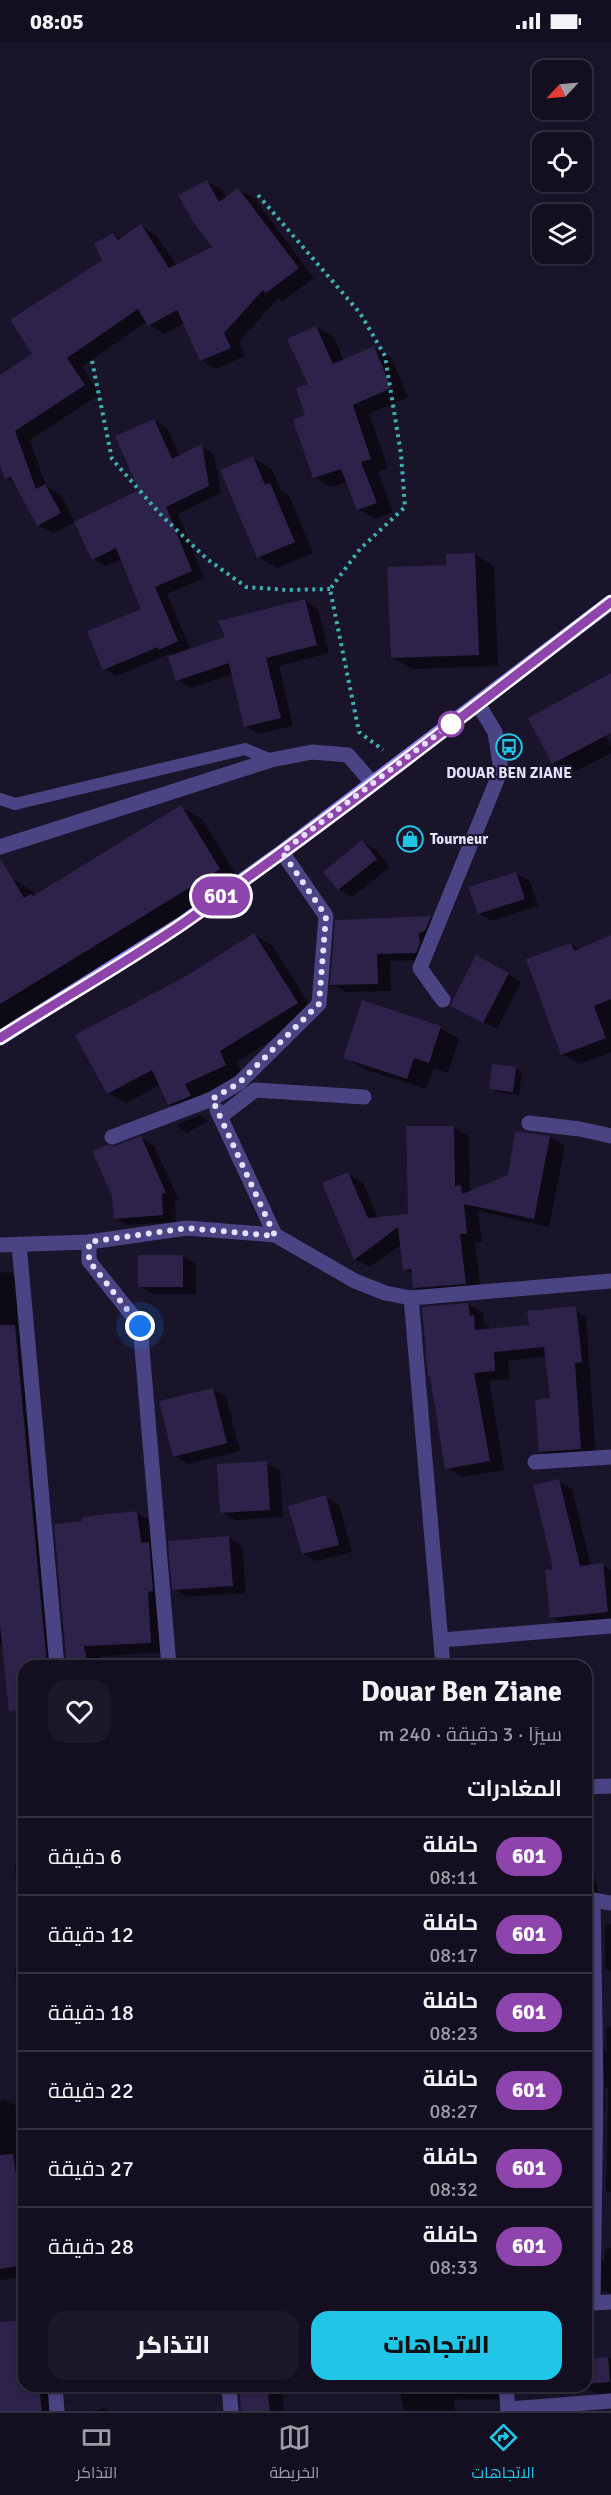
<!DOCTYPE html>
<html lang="ar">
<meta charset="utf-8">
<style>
:root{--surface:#130f20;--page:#1c1829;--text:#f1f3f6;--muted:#9d9ca5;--line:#322f3e;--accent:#20c5e8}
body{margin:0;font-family:Signika,Cairo,sans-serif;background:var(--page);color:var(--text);direction:rtl;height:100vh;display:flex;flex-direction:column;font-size:22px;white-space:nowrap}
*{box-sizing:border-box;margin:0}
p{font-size:20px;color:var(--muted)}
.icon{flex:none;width:33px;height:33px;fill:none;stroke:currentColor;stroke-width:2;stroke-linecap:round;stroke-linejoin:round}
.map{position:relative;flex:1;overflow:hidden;direction:ltr}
.panel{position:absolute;left:18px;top:1618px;width:574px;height:732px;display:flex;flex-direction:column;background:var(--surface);border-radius:18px;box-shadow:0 3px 9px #0003,0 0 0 2px var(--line);direction:rtl}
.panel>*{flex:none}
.badge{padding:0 12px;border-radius:20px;font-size:21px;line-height:39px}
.needle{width:39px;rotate:244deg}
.tools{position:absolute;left:532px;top:18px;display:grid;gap:12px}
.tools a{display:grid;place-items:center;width:60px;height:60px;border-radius:12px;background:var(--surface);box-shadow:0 3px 9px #0003,0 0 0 2px var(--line);font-size:30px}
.you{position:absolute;width:30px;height:30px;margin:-15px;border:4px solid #fff;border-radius:50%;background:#1a73e8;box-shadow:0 0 0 9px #1a73e833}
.map>.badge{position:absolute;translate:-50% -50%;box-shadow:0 0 0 3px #fff}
h2{padding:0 30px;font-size:22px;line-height:54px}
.round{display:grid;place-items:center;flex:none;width:63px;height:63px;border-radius:18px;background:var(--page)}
.headline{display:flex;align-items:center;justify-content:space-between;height:102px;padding:0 30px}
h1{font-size:28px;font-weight:800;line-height:45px}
.action{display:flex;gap:12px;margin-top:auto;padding:12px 30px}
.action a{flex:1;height:69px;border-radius:18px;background:var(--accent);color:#111;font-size:24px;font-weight:800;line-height:69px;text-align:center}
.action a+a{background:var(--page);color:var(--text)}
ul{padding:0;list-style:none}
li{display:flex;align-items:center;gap:18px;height:78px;padding:0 30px;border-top:2px solid var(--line)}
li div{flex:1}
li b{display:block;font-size:22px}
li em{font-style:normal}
li .badge{min-width:66px;font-weight:700;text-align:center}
.status{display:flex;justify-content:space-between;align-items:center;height:42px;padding:0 30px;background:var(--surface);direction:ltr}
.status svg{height:16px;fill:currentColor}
.tab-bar{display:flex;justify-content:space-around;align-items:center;height:84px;border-top:2px solid var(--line);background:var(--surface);font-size:16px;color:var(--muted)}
.tab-bar a{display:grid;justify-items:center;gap:3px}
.tab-bar .on{color:var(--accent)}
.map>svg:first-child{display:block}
.shadow{fill:#0007;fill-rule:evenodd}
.building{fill:#2d2249}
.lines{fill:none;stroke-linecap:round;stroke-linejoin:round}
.path{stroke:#3eb0b2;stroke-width:4;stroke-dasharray:3 4.5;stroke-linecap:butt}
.lane{stroke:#4b4484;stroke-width:12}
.street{stroke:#4b4484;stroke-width:15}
.secondary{stroke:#8c81f2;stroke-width:15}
.line-casing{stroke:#fff;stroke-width:14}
.line{stroke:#8e44ad;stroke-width:9}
.walk{stroke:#e5e0fc;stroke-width:6;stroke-dasharray:0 10.8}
.stop-dot{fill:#fff;stroke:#8e44ad;stroke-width:3}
.labels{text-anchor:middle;stroke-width:4.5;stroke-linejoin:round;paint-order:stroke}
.poi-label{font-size:15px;font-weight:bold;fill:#e5e0fc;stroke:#19142a}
</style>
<div class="status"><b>08:05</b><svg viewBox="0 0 49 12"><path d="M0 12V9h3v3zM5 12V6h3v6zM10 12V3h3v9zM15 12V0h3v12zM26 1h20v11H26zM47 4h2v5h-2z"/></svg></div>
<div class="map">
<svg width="611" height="2369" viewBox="0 0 611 2369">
<rect width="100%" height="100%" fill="#19142a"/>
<g class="shadow">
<polygon points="207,139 222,148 227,156 238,148 254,156 314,236 283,259 278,256 239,300 245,314 216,327 201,318 184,281 164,292 149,283 147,279 82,325 100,352 30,398 46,444 61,453 75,480 53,491 38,483 16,442 6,436 0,418 0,344 34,312 104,219 113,193 122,197 141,184 156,193 177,224 214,205"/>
<polygon points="316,285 334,295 344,319 373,306 391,315 408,355 369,372 388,426 378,430 393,470 376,477 358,467 348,440 331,445 314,435 307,374"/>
<polygon points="154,378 167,386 180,415 202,404 214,412 221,451 178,472 204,536 167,552 191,608 227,596 305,559 318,567 329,611 279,624 293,684 259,692 245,684 233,632 191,646 177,638 173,614 169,612 117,634 104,627 143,568 122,517 106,524 93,517 141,449"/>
<polygon points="253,416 272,427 281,449 289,454 313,511 277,526 258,515"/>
<polygon points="474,512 494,524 498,624 412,627 393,616 448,525"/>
<polygon points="611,633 611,682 602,687 611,704 611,711 571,732 553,721 530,676"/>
<polygon points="181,765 202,777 240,839 0,990 0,844 12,837 33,849 36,854"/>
<polygon points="363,800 376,808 390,825 352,855 339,847"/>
<polygon points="516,831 530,839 538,864 492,879 479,871"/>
<polygon points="431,875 444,883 429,918 390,919 391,949 345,950 332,942"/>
<polygon points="254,893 272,903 315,971 237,1020 243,1033 202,1052 208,1065 187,1073 169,1062 160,1043 126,1061 108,1051 188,934"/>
<polygon points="611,894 611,1010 580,1022 562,1012 571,902 580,908"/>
<polygon points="508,932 521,940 497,987 466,971"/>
<polygon points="440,986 459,997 448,1031 434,1026 426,1047 364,1027 345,1015"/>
<polygon points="516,1026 522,1030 519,1053 497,1050 490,1046"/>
<polygon points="200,1073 208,1079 187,1091 180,1087 178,1082"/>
<polygon points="454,1085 469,1094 470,1150 509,1134 517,1090 550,1095 565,1104 549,1185 478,1169 482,1200 475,1200 481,1250 430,1254 414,1245 413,1232 405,1227 402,1202 370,1225 355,1217 348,1132 363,1141 378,1176 410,1173"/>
<polygon points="141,1096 154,1104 179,1158 175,1159 176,1180 128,1183 115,1176 116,1106"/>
<polygon points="183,1214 196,1222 196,1252 153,1252 140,1244"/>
<polygon points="10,1230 28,1240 65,1624 24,1624 24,1656 4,1601 0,1602 0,1231"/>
<polygon points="468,1262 483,1271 484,1281 489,1284 489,1288 531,1284 571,1266 586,1275 596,1415 555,1418 540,1409 552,1358 547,1314 508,1319 510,1337 489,1339 504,1428 462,1435 447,1426 431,1335 429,1334"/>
<polygon points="213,1347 226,1355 240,1409 188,1422 175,1414"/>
<polygon points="266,1421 280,1428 283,1475 235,1478 221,1470"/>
<polygon points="559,1439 572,1447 591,1524 602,1523 611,1528 611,1578 565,1583 551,1575"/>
<polygon points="325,1455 339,1463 352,1510 316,1519 303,1511"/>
<polygon points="137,1471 155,1481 168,1610 101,1614 103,1624 68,1624 56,1483"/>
<polygon points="229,1496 242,1504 246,1551 187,1555 174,1547"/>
<polygon points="586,1819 592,1822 599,1853 586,1856"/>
<polygon points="15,1826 24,1826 24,1957 17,1952 15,1929 23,1929"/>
<polygon points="605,1882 611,1882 611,1930 605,1926"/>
<path d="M 606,1985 L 611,1985 L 611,2151 L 606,2148 L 608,2070 L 586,2070 L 586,1997 L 607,2009 ZM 605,2046 L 608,2046 L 608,2070 L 605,2070 Z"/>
<polygon points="4,2057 22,2067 24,2079 24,2235 0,2238 0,2058"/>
<polygon points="611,2206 611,2252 603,2248 602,2253 586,2256 594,2214 605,2220 605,2207"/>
<polygon points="24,2280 24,2344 49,2344 52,2369 3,2369 0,2348 0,2281"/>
<polygon points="609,2316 611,2316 611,2351 598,2352 584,2344 586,2344 586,2318"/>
<polygon points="240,2344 281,2344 284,2369 242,2369"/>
<polygon points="399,2344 503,2344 504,2357 454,2358 455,2369 404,2369"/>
<polygon points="104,2366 109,2369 94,2369"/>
</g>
<g class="building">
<polygon points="207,138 219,160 238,146 299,226 266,251 263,248 224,291 231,306 200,319 177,268 148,284 138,267 67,316 85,343 15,389 36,447 45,442 61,471 37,484 11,435 5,437 0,423 0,333 32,312 10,278 102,218 94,202 113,191 118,198 141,182 169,226 212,205 193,180 178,153"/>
<polygon points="316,284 333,322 374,304 391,346 353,363 371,417 361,420 377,461 357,468 341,427 313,436 293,378 305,373 296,346 308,342 287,297"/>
<polygon points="154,377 172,417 202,402 209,444 166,465 192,529 155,545 178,599 159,608 158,605 103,628 87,589 141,567 116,506 92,518 74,480 139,448 115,394"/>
<polygon points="253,414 265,443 270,441 295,500 257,516 220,428"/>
<polygon points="475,511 479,613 391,616 387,525 446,523 446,512"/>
<polygon points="305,557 317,603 266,616 281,676 244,685 229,621 176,639 168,614 225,595 218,579"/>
<polygon points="611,631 611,691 552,722 528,676"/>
<polygon points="181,763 220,827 0,962 0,816 24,856 31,852 33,854"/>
<polygon points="362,798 377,817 338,848 323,830"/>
<polygon points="516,830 525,857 478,872 468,845"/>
<polygon points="431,874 425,889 419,891 420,901 416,911 377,912 378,942 330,943 335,878"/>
<polygon points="254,891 298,961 220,1009 226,1023 185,1042 191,1054 168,1063 152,1028 107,1052 75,993 188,933"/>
<polygon points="611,893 611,957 594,964 606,996 561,1013 526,917 571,901 574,909"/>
<polygon points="476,913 509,931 483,981 450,964"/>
<polygon points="362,958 441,984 429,1021 414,1016 407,1037 343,1016"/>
<polygon points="492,1022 516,1025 513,1050 489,1047"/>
<polygon points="406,1084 454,1084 455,1144 461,1143 462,1152 508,1133 515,1089 550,1094 534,1177 464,1162 467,1192 460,1192 466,1242 413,1246 411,1227 403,1228 398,1185 354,1218 322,1141 348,1130 368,1176 408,1172"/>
<polygon points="141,1094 166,1151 162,1152 163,1173 114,1177 112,1154 92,1109 106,1103 115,1104"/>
<rect x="138" y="1213" width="45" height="32"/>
<polygon points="468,1261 470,1274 474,1273 475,1288 529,1283 527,1269 576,1264 582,1320 575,1321 581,1407 539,1410 535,1358 550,1356 544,1305 494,1310 495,1329 474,1331 490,1419 445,1427 430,1334 428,1335 422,1265"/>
<polygon points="0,1283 15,1283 47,1624 24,1624 24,1668 9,1669 0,1583"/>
<polygon points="213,1346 227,1401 173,1415 159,1359"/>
<polygon points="267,1419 270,1468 220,1471 217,1422"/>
<polygon points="559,1437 580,1524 603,1521 608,1570 550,1576 545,1528 553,1527 533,1443"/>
<polygon points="326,1453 339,1503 302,1512 288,1464"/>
<polygon points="137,1469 141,1501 149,1500 153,1549 148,1550 151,1601 84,1604 88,1624 67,1624 54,1482 82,1479 82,1475"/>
<polygon points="229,1494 233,1544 172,1548 168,1499"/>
<polygon points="13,2112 24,2188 24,2223 0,2227 0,2113"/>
<polygon points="24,2278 24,2344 39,2344 42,2369 0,2369 0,2280"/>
<polygon points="608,2315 610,2340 586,2342 586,2317"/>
<polygon points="239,2344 267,2344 270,2369 241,2369"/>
</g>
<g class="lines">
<g class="path">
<polyline points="258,153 360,271 385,314 401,412 405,465 360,507 330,547 359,690 383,708"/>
<polyline points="92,319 112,417 162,474 207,517 246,545 287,548 330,547"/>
</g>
<polyline class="lane" points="0,757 15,762 245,707 271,718"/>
<g class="street">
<polyline points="0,805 271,718 312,710 348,713 373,742"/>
<polyline points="443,958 420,926 501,728 495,690 478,662"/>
<polyline points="217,1068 275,1193"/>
<polyline points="220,1075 255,1048 364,1055"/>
<polyline points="529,1081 580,1087 611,1094"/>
<polyline points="112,1095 212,1057 239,1041 319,962 326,874 282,810"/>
<polyline points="89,1200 89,1219 140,1283 169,1624"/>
<polyline points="19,1202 57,1624"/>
<polyline points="0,1203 89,1200 187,1186 275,1193 355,1239 385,1251 411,1256 611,1239"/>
<polyline points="411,1256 443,1624"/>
<polyline points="535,1420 611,1415"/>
<polyline points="442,1598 611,1584"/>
<polyline points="586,1745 611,1744"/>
<polyline points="611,1861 593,1858 596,2045 593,2261 611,2260"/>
<polyline points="55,2344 57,2369"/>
<polyline points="229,2344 231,2369"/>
<polyline points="506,2344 508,2369"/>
<polyline points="508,2367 611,2359"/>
</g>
<polyline class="secondary" points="0,996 183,881 282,810 611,560"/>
</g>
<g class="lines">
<g class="line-casing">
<path id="line" d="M 0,996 C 61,957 126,921 185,880 C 331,778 470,668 611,560"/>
</g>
<use href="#line" class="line"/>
<polyline class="walk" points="140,1284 89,1219 89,1200 187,1186 275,1194 212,1057 239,1041 319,962 326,874 282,810 451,682"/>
</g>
<defs>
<g id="bus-ring" transform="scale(1.35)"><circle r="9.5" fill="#19142a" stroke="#20c5e8" stroke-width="1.5"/><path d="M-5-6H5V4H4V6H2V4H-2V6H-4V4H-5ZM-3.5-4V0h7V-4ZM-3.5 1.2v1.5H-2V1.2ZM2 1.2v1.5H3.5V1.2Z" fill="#20c5e8"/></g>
<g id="shop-ring" transform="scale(1.35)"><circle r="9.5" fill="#19142a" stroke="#20c5e8" stroke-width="1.5"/><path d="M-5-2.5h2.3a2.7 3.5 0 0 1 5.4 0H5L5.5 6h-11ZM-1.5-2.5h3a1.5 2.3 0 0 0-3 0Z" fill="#20c5e8"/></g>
</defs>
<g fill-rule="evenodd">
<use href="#bus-ring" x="509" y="705"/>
<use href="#shop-ring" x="410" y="797"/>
</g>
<circle class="stop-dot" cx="451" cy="682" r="12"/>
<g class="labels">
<g class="poi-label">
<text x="509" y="736">DOUAR BEN ZIANE</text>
<text x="430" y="802" text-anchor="start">Tourneur</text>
</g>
</g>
</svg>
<div class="tools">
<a><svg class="needle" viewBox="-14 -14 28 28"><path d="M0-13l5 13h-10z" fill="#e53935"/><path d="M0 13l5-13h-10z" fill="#9d9ca5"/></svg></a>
<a><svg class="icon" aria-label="locate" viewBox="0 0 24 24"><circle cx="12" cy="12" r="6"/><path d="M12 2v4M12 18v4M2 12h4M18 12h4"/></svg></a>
<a><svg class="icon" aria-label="layers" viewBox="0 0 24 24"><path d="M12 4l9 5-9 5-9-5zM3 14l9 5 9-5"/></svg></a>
</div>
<div class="you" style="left:140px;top:1284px"></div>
<b class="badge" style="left:221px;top:854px;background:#8e44ad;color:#fff">601</b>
<section class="panel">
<div class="headline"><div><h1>Douar Ben Ziane</h1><p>سيرًا · 3 دقيقة · 240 m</p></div><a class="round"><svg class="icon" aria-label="heart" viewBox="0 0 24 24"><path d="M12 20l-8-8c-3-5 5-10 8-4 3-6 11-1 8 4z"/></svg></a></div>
<h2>المغادرات</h2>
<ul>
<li><span class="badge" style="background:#8e44ad;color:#fff">601</span><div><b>حافلة</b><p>08:11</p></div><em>6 دقيقة</em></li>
<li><span class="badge" style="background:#8e44ad;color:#fff">601</span><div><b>حافلة</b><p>08:17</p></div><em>12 دقيقة</em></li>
<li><span class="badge" style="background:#8e44ad;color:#fff">601</span><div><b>حافلة</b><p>08:23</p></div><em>18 دقيقة</em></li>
<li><span class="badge" style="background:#8e44ad;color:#fff">601</span><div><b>حافلة</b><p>08:27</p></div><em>22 دقيقة</em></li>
<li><span class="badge" style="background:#8e44ad;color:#fff">601</span><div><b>حافلة</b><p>08:32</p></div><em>27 دقيقة</em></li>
<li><span class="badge" style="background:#8e44ad;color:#fff">601</span><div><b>حافلة</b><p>08:33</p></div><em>28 دقيقة</em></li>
</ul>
<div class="action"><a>الاتجاهات</a><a>التذاكر</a></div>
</section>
</div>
<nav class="tab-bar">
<a class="on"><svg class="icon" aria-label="directions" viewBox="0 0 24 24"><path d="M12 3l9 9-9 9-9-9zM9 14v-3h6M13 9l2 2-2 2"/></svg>الاتجاهات</a>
<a><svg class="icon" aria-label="map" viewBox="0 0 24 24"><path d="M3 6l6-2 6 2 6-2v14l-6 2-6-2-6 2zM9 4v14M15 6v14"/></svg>الخريطة</a>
<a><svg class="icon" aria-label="tickets" viewBox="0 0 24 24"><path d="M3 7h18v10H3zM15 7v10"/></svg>التذاكر</a>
</nav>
